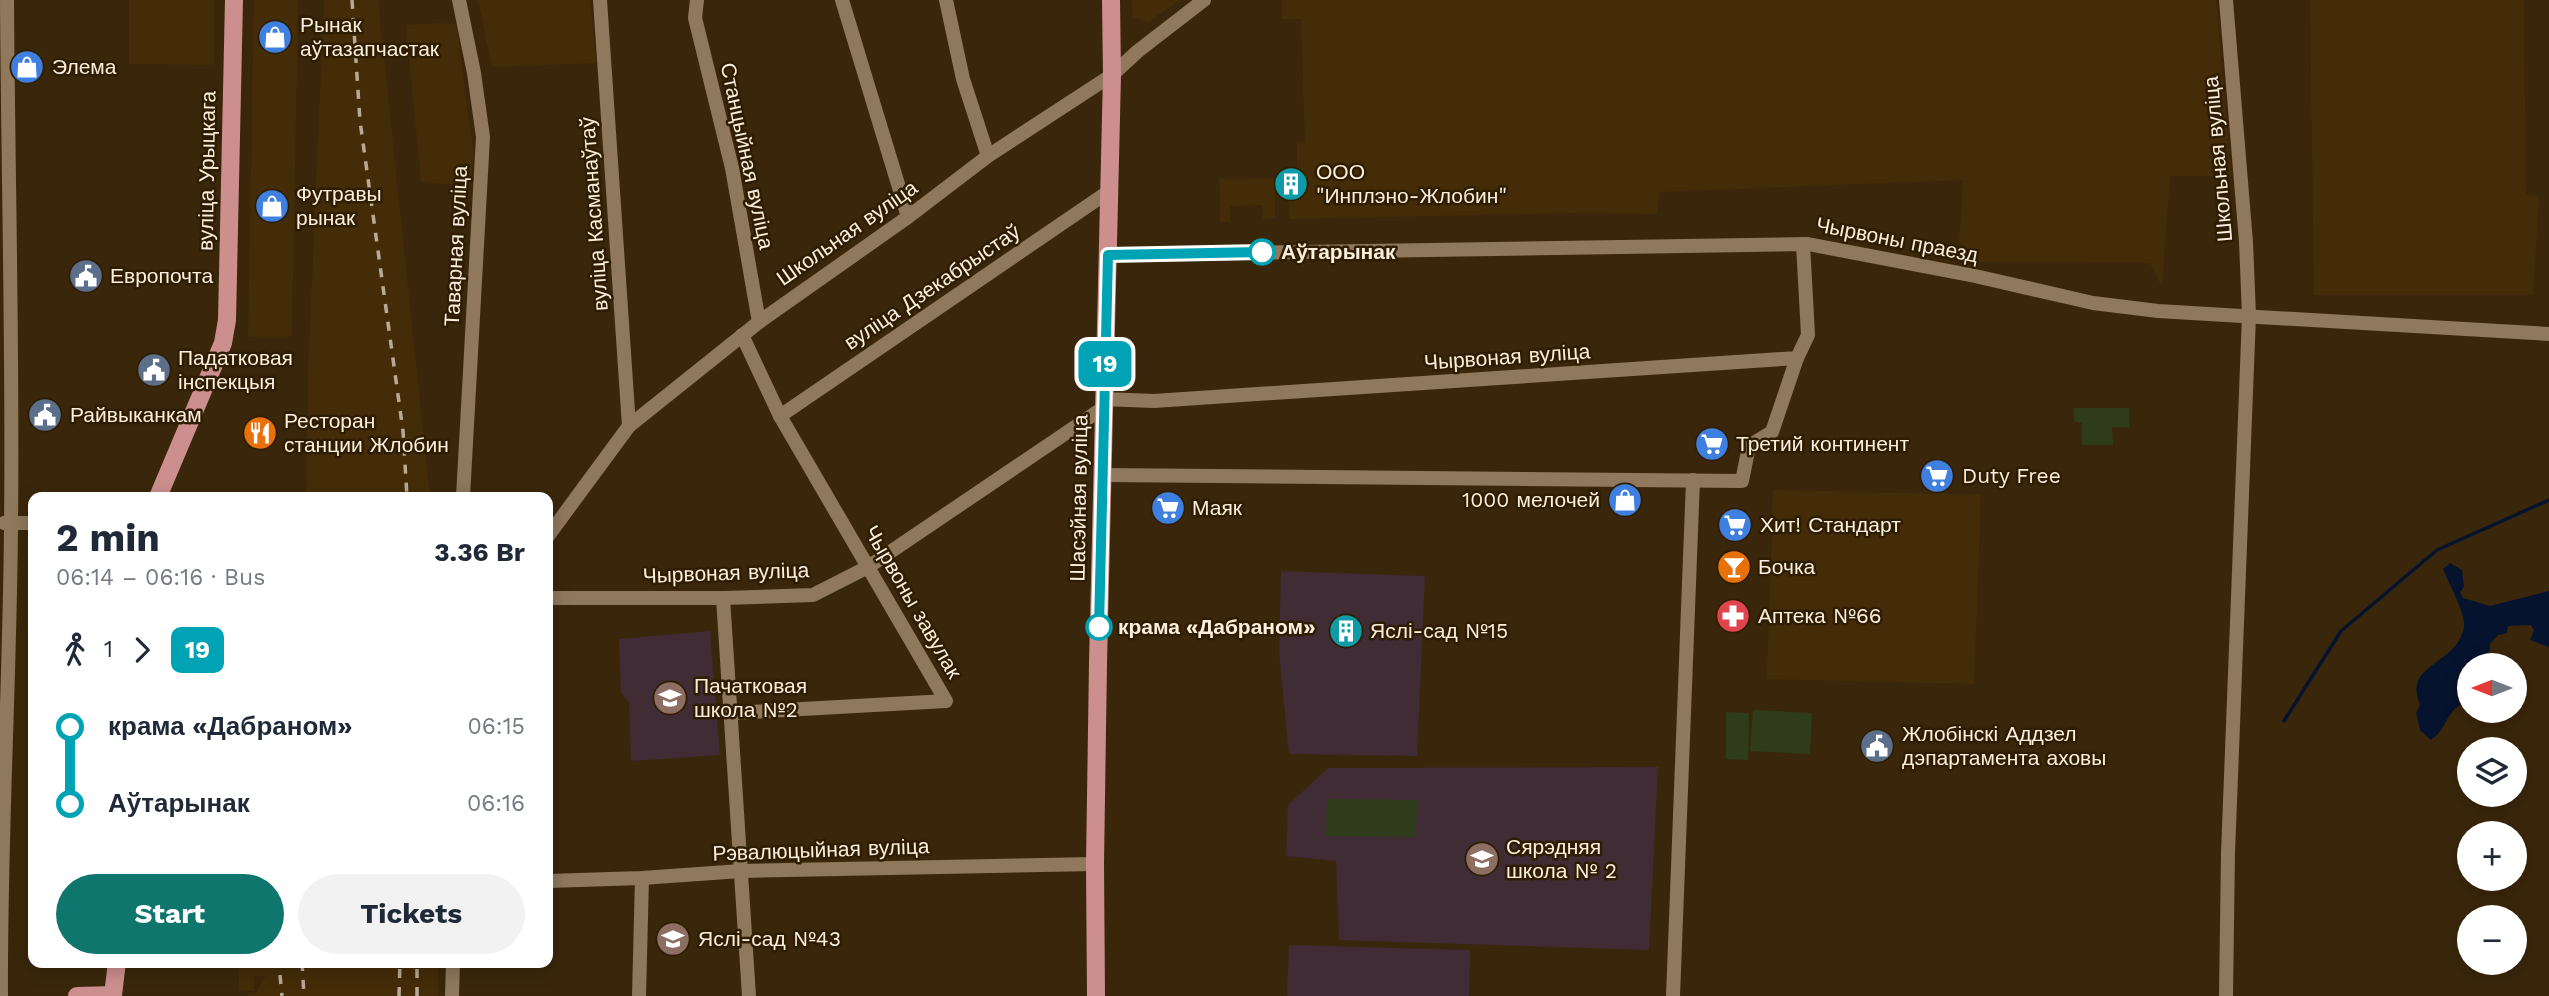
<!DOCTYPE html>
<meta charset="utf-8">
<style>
:root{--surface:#fff;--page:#f2f2f3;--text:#1f2937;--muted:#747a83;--accent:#0f766e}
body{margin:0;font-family:"Work Sans",sans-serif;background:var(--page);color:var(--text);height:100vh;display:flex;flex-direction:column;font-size:26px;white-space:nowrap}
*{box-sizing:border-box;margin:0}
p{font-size:23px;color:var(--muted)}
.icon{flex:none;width:38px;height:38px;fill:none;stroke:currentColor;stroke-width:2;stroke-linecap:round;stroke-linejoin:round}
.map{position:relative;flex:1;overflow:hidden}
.side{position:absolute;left:28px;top:492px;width:525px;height:476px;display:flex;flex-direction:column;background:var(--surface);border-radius:14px;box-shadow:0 4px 18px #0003}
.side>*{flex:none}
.badge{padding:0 14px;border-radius:10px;font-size:24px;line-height:46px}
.needle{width:46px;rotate:270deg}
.buttons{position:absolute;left:2457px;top:653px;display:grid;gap:14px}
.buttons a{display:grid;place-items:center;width:70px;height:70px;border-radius:50%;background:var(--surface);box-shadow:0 4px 18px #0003;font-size:35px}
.map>.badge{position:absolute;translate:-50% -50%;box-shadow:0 0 0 4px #fff}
.legs{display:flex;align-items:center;gap:10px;height:77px;padding:0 28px;font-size:23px}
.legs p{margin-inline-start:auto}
.overview{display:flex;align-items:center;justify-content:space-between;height:119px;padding:0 28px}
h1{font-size:38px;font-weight:700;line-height:52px}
.primary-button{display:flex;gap:14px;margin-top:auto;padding:14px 28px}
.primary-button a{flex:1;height:80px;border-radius:42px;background:var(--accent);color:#fff;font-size:28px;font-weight:700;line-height:80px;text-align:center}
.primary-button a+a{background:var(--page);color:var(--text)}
ul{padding:0 28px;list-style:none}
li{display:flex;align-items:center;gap:24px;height:77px;font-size:26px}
li i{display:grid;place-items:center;width:10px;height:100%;margin:0 9px;background:currentColor}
li i::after{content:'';width:18px;height:18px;margin:-9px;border:5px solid;border-radius:50%;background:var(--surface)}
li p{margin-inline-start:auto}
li:first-child i{background:linear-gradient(#0000 50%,currentColor 0)}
li:last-child i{background:linear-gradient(currentColor 50%,#0000 0)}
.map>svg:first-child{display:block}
.built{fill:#442c08}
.education{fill:#3f2c34}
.green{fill:#2f3c1b}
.water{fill:#06132e}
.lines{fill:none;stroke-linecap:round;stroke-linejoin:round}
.stream{stroke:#06132e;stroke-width:3.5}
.minor{stroke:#8f785b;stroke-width:14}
.major{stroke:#cc8f8e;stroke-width:18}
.rail{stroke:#b8aa96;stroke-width:3.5;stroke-dasharray:9 9;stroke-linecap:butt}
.line-1-casing{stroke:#fff;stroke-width:16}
.line-1{stroke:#00a3b4;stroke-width:10}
.stop-1-dot{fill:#fff;stroke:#00a3b4;stroke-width:3.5}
.labels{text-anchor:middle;stroke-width:5;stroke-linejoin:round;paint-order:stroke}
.poi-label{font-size:21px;fill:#faeede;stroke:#2f1d02;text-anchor:start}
.street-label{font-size:21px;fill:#faeede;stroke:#2f1d02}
.stop-label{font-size:21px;font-weight:bold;fill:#faeede;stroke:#2f1d02;text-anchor:start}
</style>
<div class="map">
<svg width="2549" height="996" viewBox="0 0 2549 996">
<rect width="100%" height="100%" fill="#3a270b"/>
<g class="built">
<polygon points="129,0 214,0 214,65 129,64"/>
<polygon points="254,0 298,0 292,336 282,338 248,337"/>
<polygon points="324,0 378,0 429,489 434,497 306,497 308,376"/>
<polygon points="478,0 590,0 596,63 492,67"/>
<polygon points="1132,0 1180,0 1148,22 1133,17"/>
<polygon points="1282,0 2216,0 2231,176 2170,176 2162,287 2150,263 1958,262 1963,180 1659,192 1657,214 1567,213 1289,219 1288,189 1275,189 1275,218 1263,219 1262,205 1230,206 1230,222 1220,222 1219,179 1297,178 1297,142 1305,142 1301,19 1282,19"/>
<polygon points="2310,0 2524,0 2526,194 2539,196 2533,295 2314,295"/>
<polygon points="439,23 456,24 474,156 470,186 421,182 406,25"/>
<polygon points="1773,490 1981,495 1974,684 1767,679"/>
<polygon points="222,963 438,963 438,996 246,996 256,993 266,975 254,977 254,991 239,990 239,967 222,967"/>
</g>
<g class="education">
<polygon points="1281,571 1425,576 1417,756 1289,754 1279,652"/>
<polygon points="710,631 720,755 631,761 629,702 621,693 619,639"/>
<polygon points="1658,767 1649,950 1339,940 1336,861 1286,856 1288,805 1328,768"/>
<polygon points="1289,945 1470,950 1469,996 1287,996"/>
</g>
<g class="green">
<polygon points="2074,408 2129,408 2129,427 2112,427 2113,445 2082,445 2082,423 2074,421"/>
<polygon points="1753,710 1812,713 1810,754 1750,751"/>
<polygon points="1726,712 1749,713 1748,760 1726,759"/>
<polygon points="1327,799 1417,800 1416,837 1326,836"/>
</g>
<path class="water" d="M 2450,563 L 2462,570 L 2464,587 L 2460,592 L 2463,598 L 2490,606 L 2549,591 L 2549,647 L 2530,640 L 2534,630 L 2531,625 L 2508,626 L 2507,633 L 2498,635 L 2490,644 L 2490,650 L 2473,665 L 2469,665 L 2459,682 L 2461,704 C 2445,715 2446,730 2431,740 L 2420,730 L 2416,713 L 2420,705 C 2402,663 2458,665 2464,627 C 2466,614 2449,584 2443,569 Z"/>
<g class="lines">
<polyline class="stream" points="2284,721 2341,631 2437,550 2549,500"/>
<g class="minor">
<polyline points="459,0 474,73 483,137 463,497"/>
<polyline points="600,0 629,426"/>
<polyline points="697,0 695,18 732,168 759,322"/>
<polyline points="842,0 908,217"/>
<polyline points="946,0 963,79 988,156"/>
<polyline points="1108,255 1808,244 1975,276 2093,303 2158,311 2549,334"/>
<polyline points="1103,399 1154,401 1797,358 1808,335 1803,244"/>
<polyline points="780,416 1108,192"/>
<polyline points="1103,475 1742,481 1749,446 1772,432 1797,358"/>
<polyline points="4,523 33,523"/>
<polyline points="548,536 629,426 759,322 908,217 988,156 1112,75 1138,51 1204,0"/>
<polyline points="548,598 723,598 813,595 868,567 1103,408"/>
<polyline points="723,598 749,996"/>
<polyline points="732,713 946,701 780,416 742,335"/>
<polyline points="548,881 642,878 741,871 1095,864"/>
<path d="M 1,996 C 0,839 10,682 11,525 C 13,350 8,175 7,0"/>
<polyline points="452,996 453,962"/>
<polyline points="639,996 642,878"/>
<polyline points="1673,996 1693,480"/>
<polyline points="2226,996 2228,853 2249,315 2246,242 2226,0"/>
</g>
<g class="major">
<polyline points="158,497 223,343 227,320 234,0"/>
<polyline points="77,996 113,995 117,962"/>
<polyline points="1096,996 1095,864 1098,663 1112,75 1111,0"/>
</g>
<g class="rail">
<polyline points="352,0 360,121 403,431 407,497"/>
<polyline points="302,962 304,996"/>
<polyline points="280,975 282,996"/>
<polyline points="399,996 400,962"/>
<polyline points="417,996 417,962"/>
</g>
</g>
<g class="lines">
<g class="line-1-casing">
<polyline id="line-1" points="1099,627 1108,255 1262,252"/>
</g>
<use href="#line-1" class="line-1"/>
</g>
<defs>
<g id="shop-disc" transform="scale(1.75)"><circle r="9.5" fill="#3f7fe0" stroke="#2f1d02"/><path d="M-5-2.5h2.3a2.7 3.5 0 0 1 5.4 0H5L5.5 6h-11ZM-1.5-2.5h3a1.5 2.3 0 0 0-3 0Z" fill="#fff"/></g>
<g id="building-disc" transform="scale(1.75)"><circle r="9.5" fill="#0f9aa8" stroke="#2f1d02"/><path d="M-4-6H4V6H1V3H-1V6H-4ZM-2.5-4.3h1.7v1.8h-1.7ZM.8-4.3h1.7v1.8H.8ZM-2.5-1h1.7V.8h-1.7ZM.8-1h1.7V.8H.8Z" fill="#fff"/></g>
<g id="civic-disc" transform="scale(1.75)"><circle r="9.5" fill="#5c6f8a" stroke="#2f1d02"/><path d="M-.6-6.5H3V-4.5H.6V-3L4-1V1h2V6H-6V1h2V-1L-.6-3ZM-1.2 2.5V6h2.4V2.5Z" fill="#fff"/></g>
<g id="restaurant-disc" transform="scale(1.75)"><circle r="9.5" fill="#e8710a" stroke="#2f1d02"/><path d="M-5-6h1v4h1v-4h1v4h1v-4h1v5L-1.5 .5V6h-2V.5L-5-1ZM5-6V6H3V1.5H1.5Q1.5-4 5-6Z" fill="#fff"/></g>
<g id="supermarket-disc" transform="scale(1.75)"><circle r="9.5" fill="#3f7fe0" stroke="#2f1d02"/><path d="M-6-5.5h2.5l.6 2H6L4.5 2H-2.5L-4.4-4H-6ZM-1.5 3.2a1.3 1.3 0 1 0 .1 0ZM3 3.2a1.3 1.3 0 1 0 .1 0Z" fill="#fff"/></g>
<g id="bar-disc" transform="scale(1.75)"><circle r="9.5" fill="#e8710a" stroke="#2f1d02"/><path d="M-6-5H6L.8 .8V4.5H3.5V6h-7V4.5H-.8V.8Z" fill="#fff"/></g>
<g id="pharmacy-disc" transform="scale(1.75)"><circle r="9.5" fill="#e0444e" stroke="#2f1d02"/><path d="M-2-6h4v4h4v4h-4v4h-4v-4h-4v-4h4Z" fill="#fff"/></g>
<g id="school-disc" transform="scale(1.75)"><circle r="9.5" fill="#8d6e63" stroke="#2f1d02"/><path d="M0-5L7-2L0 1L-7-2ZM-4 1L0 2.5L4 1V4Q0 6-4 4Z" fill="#fff"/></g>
</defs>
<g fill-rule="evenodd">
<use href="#shop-disc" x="275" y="37"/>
<use href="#shop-disc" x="27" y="67"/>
<use href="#building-disc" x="1291" y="184"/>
<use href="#shop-disc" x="272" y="206"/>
<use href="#civic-disc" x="86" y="276"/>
<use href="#civic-disc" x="154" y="370"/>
<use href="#civic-disc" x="45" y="415"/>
<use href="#restaurant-disc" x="260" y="433"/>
<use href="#supermarket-disc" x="1712" y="444"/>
<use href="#supermarket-disc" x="1937" y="476"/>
<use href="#shop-disc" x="1625" y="500"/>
<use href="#supermarket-disc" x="1168" y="508"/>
<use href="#supermarket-disc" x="1735" y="525"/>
<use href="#bar-disc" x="1734" y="567"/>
<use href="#pharmacy-disc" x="1733" y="616"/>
<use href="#building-disc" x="1346" y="631"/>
<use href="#school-disc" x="670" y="698"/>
<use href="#civic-disc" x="1877" y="746"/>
<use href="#school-disc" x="1482" y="859"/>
<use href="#school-disc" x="673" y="939"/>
</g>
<g class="stop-1-dot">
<circle cx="1262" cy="252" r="12"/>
<circle cx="1099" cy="627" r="12"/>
</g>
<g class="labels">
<g class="poi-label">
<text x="300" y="32">Рынак<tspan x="300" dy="24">аўтазапчастак</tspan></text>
<text x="52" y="74">Элема</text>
<text x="1316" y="179">ООО<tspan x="1316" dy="24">"Инплэно-Жлобин"</tspan></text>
<text x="296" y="201">Футравы<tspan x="296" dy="24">рынак</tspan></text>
<text x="110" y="283">Европочта</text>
<text x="178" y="365">Падатковая<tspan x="178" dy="24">інспекцыя</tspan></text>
<text x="70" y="422">Райвыканкам</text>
<text x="284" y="428">Ресторан<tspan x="284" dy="24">станции Жлобин</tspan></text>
<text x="1736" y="451">Третий континент</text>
<text x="1962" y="483">Duty Free</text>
<text x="1600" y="507" text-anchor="end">1000 мелочей</text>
<text x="1192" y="515">Маяк</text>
<text x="1760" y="532">Хит! Стандарт</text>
<text x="1758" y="574">Бочка</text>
<text x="1758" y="623">Аптека №66</text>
<text x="1370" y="638">Яслі-сад №15</text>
<text x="694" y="693">Пачатковая<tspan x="694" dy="24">школа №2</tspan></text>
<text x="1902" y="741">Жлобінскі Аддзел<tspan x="1902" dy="24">дэпартамента аховы</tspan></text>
<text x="1506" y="854">Сярэдняя<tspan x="1506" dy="24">школа № 2</tspan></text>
<text x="698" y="946">Яслі-сад №43</text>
</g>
<g class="street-label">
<text transform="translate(747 156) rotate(78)" y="7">Станцыйная вуліца</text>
<text transform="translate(2218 159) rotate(-95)" y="7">Школьная вуліца</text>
<text transform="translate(207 171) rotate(-89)" y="7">вуліца Урыцкага</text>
<text transform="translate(594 214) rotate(-94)" y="7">вуліца Касманаўтаў</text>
<text transform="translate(847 233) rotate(-35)" y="7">Школьная вуліца</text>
<text transform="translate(1897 240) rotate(11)" y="7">Чырвоны праезд</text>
<text transform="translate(456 246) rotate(-87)" y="7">Таварная вуліца</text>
<text transform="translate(932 287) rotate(-34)" y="7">вуліца Дзекабрыстаў</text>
<text transform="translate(1507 357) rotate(-4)" y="7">Чырвоная вуліца</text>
<text transform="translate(1079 498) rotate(-89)" y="7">Шасэйная вуліца</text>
<text transform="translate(726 573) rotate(-2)" y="7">Чырвоная вуліца</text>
<text transform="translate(913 602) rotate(60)" y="7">Чырвоны завулак</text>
<text transform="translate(821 850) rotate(-2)" y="7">Рэвалюцыйная вуліца</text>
</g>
<g class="stop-label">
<text x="1281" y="259">Аўтарынак</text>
<text x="1118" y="634">крама «Дабраном»</text>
</g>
</g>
</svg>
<div class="buttons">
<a><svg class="needle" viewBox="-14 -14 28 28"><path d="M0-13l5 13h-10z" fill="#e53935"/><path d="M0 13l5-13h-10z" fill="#747a83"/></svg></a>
<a><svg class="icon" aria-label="layers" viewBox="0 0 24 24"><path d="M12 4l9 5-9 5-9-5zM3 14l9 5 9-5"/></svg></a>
<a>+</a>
<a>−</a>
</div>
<b class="badge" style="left:1105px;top:364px;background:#00a3b4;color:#fff">19</b>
<section class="side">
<div class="overview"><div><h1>2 min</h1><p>06:14 – 06:16 · Bus</p></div><b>3.36 Br</b></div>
<div class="legs"><svg class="icon" aria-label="walk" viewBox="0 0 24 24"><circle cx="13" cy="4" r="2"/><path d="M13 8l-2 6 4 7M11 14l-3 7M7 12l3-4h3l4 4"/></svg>1<svg class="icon" aria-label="forward" viewBox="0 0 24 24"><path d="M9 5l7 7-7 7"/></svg><b class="badge" style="background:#00a3b4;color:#fff">19</b></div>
<ul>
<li><i style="color:#00a3b4"></i><b>крама «Дабраном»</b><p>06:15</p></li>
<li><i style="color:#00a3b4"></i><b>Аўтарынак</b><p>06:16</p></li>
</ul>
<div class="primary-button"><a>Start</a><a>Tickets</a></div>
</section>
</div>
